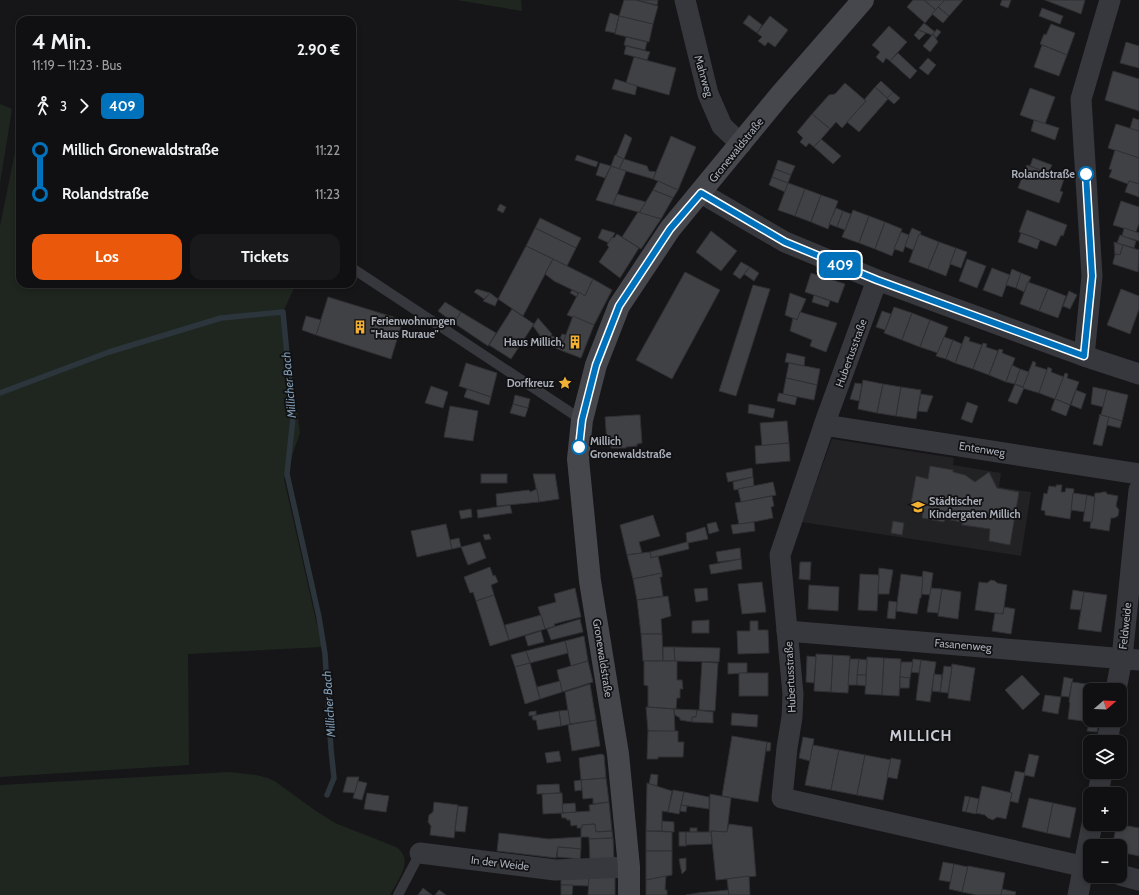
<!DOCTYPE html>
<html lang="de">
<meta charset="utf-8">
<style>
:root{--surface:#101012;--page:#19191b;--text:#f1f3f6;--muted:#9c9d9f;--line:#303032;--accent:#ea580c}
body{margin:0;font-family:Cabin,sans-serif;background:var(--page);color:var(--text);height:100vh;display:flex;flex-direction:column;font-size:15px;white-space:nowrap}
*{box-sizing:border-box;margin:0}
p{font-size:13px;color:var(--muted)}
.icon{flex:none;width:22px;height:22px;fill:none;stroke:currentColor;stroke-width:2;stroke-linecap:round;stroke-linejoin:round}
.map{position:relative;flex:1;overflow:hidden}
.sheet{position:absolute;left:16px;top:16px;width:340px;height:272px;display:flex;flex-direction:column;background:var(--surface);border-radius:12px;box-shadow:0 2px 6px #0003,0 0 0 1px var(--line)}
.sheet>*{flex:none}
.badge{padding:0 8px;border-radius:6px;font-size:14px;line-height:26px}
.needle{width:26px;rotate:71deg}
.controls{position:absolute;left:1083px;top:683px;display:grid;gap:8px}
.controls a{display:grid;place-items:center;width:44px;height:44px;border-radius:8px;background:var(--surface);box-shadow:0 2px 6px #0003,0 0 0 1px var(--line);font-size:20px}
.map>.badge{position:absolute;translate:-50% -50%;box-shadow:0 0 0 2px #fff}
.legs{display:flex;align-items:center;gap:6px;height:44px;padding:0 16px;font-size:13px}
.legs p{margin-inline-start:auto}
.head{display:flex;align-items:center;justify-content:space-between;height:68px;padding:0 16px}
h1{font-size:22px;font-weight:800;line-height:30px}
.cta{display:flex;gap:8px;margin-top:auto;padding:8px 16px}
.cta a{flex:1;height:46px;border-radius:12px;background:var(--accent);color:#fff;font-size:16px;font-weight:800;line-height:46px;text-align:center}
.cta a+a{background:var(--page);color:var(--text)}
ul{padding:0 16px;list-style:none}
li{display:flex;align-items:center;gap:14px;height:44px;font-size:15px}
li i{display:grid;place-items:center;width:6px;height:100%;margin:0 5px;background:currentColor}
li i::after{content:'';width:10px;height:10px;margin:-5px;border:3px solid;border-radius:50%;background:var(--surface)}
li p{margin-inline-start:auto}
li:first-child i{background:linear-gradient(#0000 50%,currentColor 0)}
li:last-child i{background:linear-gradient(currentColor 50%,#0000 0)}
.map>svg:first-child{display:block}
.built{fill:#222225}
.green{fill:#1e261f}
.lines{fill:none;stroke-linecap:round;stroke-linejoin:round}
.stream{stroke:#2c353c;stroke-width:5.5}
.building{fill:#404145;stroke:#303034}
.lane{stroke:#37383d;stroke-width:10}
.street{stroke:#37383d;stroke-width:21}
.secondary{stroke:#45474d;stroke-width:22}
.line-1-casing{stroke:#fff;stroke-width:9}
.line-1{stroke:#0072bc;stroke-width:6}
.stop-1-dot{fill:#fff;stroke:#0072bc;stroke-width:2}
.labels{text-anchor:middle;stroke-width:3.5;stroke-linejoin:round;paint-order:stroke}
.street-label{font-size:11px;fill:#a8adb8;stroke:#111113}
.stop-label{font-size:11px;font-weight:bold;fill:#a8adb8;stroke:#111113;text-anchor:end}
.poi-label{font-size:11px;font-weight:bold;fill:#a8adb8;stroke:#111113;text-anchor:start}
.water-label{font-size:12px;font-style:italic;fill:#7f9bb3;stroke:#111113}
.district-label{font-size:15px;font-weight:bold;letter-spacing:1px;fill:#c9ccd4;stroke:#111113}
</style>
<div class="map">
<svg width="1139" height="895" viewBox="0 0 1139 895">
<rect width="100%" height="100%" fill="#161618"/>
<polygon class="built" points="832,439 954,458 953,465 1001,473 999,487 1031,492 1021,556 802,522"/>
<g class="green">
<polygon points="457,0 521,0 522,11"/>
<polygon points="0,104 12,109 0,184"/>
<polygon points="20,127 20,284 296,284 284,310 300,433 284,479 322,647 188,654 189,765 0,777 0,226"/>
<path d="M 229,772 L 256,775 L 268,778 L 276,782 L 316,811 L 335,823 L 396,847 C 415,859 398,880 390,895 L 0,895 L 0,785 Z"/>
</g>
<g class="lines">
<polyline class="stream" points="0,393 109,352 221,318 283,312 293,418 287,474 319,617 325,654 331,749 334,778 327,795"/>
</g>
<g class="building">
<polygon points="624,0 636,0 658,6 653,24 619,16"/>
<polygon points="636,0 658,0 657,5"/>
<polygon points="913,0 924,0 936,10 925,23 907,7"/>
<polygon points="924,0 945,0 936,10"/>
<polygon points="945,0 963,0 949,16 938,7"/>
<polygon points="1002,0 1011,0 1008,8 1000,5"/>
<polygon points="1045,0 1085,0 1081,14"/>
<polygon points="938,7 949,16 943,23 932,14"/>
<polygon points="1042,8 1063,16 1060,24 1039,16"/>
<polygon points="610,13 619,16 615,33 605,31"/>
<polygon points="749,15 762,25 757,33 743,23"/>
<polygon points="619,16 653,24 649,42 615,34"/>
<polygon points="770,16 788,30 775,47 768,42 765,46 758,41 762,37 757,33"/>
<polygon points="924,23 935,32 932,35 918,30"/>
<polygon points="1051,24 1075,33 1067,55 1040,44 1044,34 1046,35"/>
<polygon points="889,26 907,42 890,61 886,58 883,63 876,57 880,52 872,45"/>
<polygon points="937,29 941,32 936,38 933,34"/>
<polygon points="918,30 926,33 919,40 914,35"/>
<polygon points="933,34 938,42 930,52 923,46"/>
<polygon points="626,37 647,42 645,50 624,45"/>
<polygon points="1126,42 1139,46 1139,68 1120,63"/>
<polygon points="1042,45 1067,55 1059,76 1034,67"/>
<polygon points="626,46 650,52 647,60 624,54"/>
<polygon points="898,53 917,71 910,79 890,61"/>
<polygon points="634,57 676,68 669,95 626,83"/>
<polygon points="928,58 936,65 928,75 919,68"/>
<polygon points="1113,71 1139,79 1139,111 1105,100"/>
<polygon points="615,79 637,86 635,95 612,89"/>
<polygon points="881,81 893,92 887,98 875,87"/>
<polygon points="845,83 866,101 842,128 836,122 830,129 812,114 829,95 835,94"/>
<polygon points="875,87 888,99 859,132 847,122 866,101 864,100"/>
<polygon points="1030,88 1055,97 1045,124 1020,115"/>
<polygon points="893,92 900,98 894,104 887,98"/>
<polygon points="812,114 830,129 814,147 809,143 806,147 800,142 803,138 797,132"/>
<polygon points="1133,118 1139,120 1139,131 1130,129"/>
<polygon points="1034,120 1059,128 1055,140 1031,131"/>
<polygon points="1116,124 1139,131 1139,158 1108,148"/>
<polygon points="625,134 632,138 624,159 616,156"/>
<polygon points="671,136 696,147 678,190 653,179"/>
<polygon points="821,139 841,156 833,164 814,147"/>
<polygon points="1115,150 1139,158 1139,184 1129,181 1128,184 1109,177 1112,170 1109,169"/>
<polygon points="577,155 598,162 596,167 575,160"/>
<polygon points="615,155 624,159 619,169 611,166"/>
<polygon points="1033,158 1052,165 1048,173 1030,166"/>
<polygon points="624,159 647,166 649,171 656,172 653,179 619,169"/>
<polygon points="778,160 795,166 791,175 775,169"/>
<polygon points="600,163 611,166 605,178 596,175"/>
<polygon points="1027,165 1064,179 1060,191 1063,192 1059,203 1018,188"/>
<polygon points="611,166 626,171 613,205 596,200"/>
<polygon points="775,169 791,175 788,183 772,177"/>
<polygon points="772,177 788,183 785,192 769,185"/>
<polygon points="658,181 678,190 673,198 653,190"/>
<polygon points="1129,181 1139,184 1139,197 1125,192"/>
<polygon points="788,183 805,189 795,216 778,210"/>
<polygon points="805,189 821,195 811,222 795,216"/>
<polygon points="653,190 673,198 661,219 639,213"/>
<polygon points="617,194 646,202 639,213 638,212 613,205"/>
<polygon points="821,195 838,201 828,229 811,222"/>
<polygon points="1121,201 1139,207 1139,223 1136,232 1113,225"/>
<polygon points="500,204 506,207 503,213 497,210"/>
<polygon points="836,208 843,211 837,227 829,224"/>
<polygon points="853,210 869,216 859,243 842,237"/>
<polygon points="1027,210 1067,225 1063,236 1061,235 1056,246 1019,232"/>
<polygon points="843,211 851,214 845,230 837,227"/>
<polygon points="638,212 661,219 641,249 622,237"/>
<polygon points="869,216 885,222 875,249 859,243"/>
<polygon points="540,218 581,238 576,248 535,228"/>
<polygon points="885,222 902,229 892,256 875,249"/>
<polygon points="535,228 576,248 567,266 526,246"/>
<polygon points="912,228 921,232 913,250 904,246"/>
<polygon points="1124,228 1139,233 1139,241 1122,236"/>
<polygon points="602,229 615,233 609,243 598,238"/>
<polygon points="711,231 737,251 721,271 696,252"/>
<polygon points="901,232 909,235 903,252 894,249"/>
<polygon points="1021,233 1040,240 1037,249 1018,242"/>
<polygon points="617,234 639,248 620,278 599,262 609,247 607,245 612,237 614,238"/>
<polygon points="919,234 939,242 928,269 909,262"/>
<polygon points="1120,235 1136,241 1134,248 1117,243"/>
<polygon points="939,242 956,248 946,276 928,269"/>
<polygon points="1114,242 1123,245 1120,255 1117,254 1115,255"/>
<polygon points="1123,245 1139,250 1138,272 1113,264 1113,262 1115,255 1117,254 1120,255"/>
<polygon points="526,246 553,259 523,316 498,299"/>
<polygon points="956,248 967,252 961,268 950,264"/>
<polygon points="553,259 593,279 585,296 554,281 545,274"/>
<polygon points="967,259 986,266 977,288 959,281"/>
<polygon points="741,262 750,267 740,279 733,274"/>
<polygon points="750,267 759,273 754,281 744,274"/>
<polygon points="992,268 1010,275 1002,297 983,290"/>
<polygon points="1012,269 1021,273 1016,288 1006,285"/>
<polygon points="685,272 720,290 672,379 636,360"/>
<polygon points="811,273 845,284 838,303 805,292"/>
<polygon points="1021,273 1031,277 1024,292 1016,288"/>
<polygon points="593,279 612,290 594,325 567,315 579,292 585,296"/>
<polygon points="1028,282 1048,289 1039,311 1020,304"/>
<polygon points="753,285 770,289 736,396 719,391"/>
<polygon points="477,289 490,293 484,299 474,292"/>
<polygon points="1048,289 1066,296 1058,318 1039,311"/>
<polygon points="1121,289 1139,296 1139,309 1130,334 1107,325"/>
<polygon points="572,290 578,293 577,297 570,293"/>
<polygon points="1069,291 1077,295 1070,309 1063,306"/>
<polygon points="490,293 498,299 495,306 483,301"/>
<polygon points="790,293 806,299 797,320 785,315"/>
<polygon points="814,295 830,301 828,307 812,302"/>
<polygon points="328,297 403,320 391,359 316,335"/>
<polygon points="445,302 461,312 454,323 438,311"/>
<polygon points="894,307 912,313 902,340 884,333"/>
<polygon points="512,309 534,324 511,359 489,345"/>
<polygon points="882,311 891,314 885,330 876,327"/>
<polygon points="461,312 496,333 488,346 454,323"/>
<polygon points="800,312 837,323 826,352 810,346 812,340 790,331 793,318 797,320"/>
<polygon points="912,313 930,320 920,347 902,340"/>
<polygon points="306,316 321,320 316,335 302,330"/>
<polygon points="573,316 594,325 581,358 560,350"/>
<polygon points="538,318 552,334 546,344 533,326"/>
<polygon points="930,320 948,327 938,353 920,347"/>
<polygon points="562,334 566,335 560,350 556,348"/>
<polygon points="551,336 560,338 556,348 546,344"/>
<polygon points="965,336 970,338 969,341 982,345 973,369 955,363"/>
<polygon points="944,337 953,340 946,359 936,356"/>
<polygon points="953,340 962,344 955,363 946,359"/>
<polygon points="983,343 987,344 986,347 998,351 989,375 973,369"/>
<polygon points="999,349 1003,350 1002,353 1015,358 1006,382 989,375"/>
<polygon points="787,353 805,357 804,366 785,362"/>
<polygon points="1033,361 1036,363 1035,366 1048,370 1039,393 1022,388"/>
<polygon points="466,363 497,373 491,397 459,386"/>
<polygon points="789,363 820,369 817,385 786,378"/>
<polygon points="1012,365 1020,369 1015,384 1006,382"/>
<polygon points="1048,367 1052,369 1051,372 1064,377 1055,399 1039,393"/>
<polygon points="1020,369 1029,372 1023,387 1015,384"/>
<polygon points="1065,373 1068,374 1067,378 1079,382 1070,405 1055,399"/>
<polygon points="786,378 817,385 814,400 783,394"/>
<polygon points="863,380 883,384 877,413 858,409"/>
<polygon points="855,383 862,384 859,401 850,399"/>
<polygon points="883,384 901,387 896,416 877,413"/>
<polygon points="1015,384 1024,388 1017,404 1008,401"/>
<polygon points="431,386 448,392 443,408 425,403"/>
<polygon points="901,387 921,390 916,419 896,416"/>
<polygon points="1093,387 1107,390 1103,407 1091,404"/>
<polygon points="467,389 491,397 489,405 464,397"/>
<polygon points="1076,390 1086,394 1081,409 1071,405"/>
<polygon points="1107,390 1128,395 1122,421 1101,415"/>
<polygon points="779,393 797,397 795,405 777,401"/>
<polygon points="921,394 933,396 927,412 918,411"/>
<polygon points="515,395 530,399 528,408 513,404"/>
<polygon points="1055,399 1070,405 1066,416 1051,410"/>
<polygon points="967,402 978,406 972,423 961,419"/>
<polygon points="513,404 528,408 525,417 510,413"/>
<polygon points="749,404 775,409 773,418 748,413"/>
<polygon points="450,406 478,411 473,441 444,437"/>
<polygon points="1100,414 1101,415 1109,417 1102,446 1093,444"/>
<polygon points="635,415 640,415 642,443 637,444 637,446 626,447 626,448 611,448 611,443 607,443 605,417"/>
<polygon points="1109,417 1122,421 1120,428 1107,425"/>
<polygon points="787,421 789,443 762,446 760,423"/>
<polygon points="789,443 790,461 756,464 755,446"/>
<polygon points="930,466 953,470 953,472 965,475 975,482 989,472 997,488 1019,492 1010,545 989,541 990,529 962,525 962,522 945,519 944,522 922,518 924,505 911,503 916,476 928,479"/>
<polygon points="752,468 753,477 728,482 726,473"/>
<rect x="481" y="474" width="26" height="9"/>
<polygon points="533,474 555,474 559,499 539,502"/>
<polygon points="753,477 754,486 734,490 733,482"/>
<polygon points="773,482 776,495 741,502 738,489"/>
<polygon points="1056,485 1062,485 1061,492 1065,492 1066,488 1074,489 1070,519 1045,515 1045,511 1041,510 1044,493 1047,494 1049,486 1056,487"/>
<polygon points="537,489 539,502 497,506 496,494 529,490 530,492"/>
<polygon points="1103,492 1106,492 1107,494 1118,496 1116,506 1119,510 1118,516 1114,518 1111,518 1109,531 1090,528 1095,493 1100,493"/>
<polygon points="1073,493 1087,495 1085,512 1071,510"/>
<polygon points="1087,495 1095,497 1092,522 1083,521"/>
<polygon points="772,496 774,506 771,507 773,518 739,525 735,503"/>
<polygon points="510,505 512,513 478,518 477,510"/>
<polygon points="471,509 472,517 461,519 459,511"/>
<polygon points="653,515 660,536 639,542 642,553 627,555 620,525"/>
<polygon points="893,521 904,523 902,535 891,533"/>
<polygon points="716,522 719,531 709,534 707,524"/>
<polygon points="754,522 755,531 733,534 731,525"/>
<polygon points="446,524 452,549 417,557 411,531"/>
<polygon points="705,527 708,539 688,543 689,549 651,558 650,552 687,542 686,533"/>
<polygon points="489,534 491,539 485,540 483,535"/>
<polygon points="459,538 461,547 452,549 450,540"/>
<polygon points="480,542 486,558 468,565 461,547"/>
<polygon points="740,548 741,559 718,562 716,552"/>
<polygon points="650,552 651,558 658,556 662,573 633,579 627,555"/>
<polygon points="741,559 742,569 711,574 709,565"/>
<polygon points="800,562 811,562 810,580 799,579"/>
<polygon points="490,567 493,576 495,575 498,582 491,585 494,595 476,601 473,592 470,593 464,577"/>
<polygon points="879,568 893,570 889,594 878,594"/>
<polygon points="923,571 933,573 930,595 921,594"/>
<polygon points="662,573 662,577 660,577 663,596 637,600 633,579"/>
<polygon points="860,574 879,575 877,611 858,610"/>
<polygon points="901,574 923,577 921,598 920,598 917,614 896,611"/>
<polygon points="991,580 995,581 997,583 1007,585 1003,614 975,610 979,582 987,583"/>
<polygon points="762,582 766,612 742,614 738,584"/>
<polygon points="809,585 839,587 838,611 808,609"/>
<polygon points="575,588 581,617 554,624 555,626 545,629 538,607 556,602 554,594"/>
<polygon points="707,588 708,600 696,602 694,589"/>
<polygon points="931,588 942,589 938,613 927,612"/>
<polygon points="942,589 961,592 958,619 938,616"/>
<polygon points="1073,590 1084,592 1081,610 1070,609"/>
<polygon points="1084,592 1107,595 1101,632 1078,629"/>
<polygon points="494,595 509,640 490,646 476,601"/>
<polygon points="668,596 671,616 661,619 662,634 641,634 637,600"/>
<polygon points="889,601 897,602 895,619 887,618"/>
<polygon points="1004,607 1015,609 1011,634 992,631 995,613 1003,614"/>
<polygon points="541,615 545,629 509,640 505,625"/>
<polygon points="580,619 583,632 551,640 547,629"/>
<polygon points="709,620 709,633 692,633 692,621"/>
<polygon points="750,621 758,621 758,630 768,630 769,653 738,654 737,631 750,631"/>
<polygon points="541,631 544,642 528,646 525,636"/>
<polygon points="641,634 662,634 663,661 643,661"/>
<polygon points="584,636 588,661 571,666 565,641"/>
<polygon points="565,641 568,653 530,663 526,651"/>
<polygon points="663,647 674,647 675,661 663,661"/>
<polygon points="674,647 720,648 719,662 675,661"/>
<polygon points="526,651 530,663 515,667 511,655"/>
<polygon points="816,654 833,655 831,692 814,691"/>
<polygon points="833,655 850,656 848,693 831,692"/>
<polygon points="807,656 816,657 814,683 806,682"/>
<polygon points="867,657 884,658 882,695 865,694"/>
<polygon points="884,658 901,659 899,696 882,695"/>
<polygon points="850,659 859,659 857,685 848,685"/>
<polygon points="859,659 867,660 866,675 857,675"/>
<polygon points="913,659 921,660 919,673 911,672"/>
<polygon points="921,660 936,662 930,702 916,700"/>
<polygon points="588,661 593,682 562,692 557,670"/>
<polygon points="644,661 677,661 677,680 682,680 683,689 680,689 680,698 677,698 676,709 648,707 648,686 644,685"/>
<polygon points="702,662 718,663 715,711 699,710"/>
<polygon points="901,662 913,662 910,678 900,677"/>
<polygon points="530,663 540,699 525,704 515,667"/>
<polygon points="728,663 747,663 747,673 728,674"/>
<polygon points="952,664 975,668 970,701 948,698"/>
<polygon points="944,666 952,667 948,693 940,692"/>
<rect x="739" y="673" width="29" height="23"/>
<polygon points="934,674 942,675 940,692 932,691"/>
<polygon points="857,675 866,675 866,686 857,685"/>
<polygon points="1022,675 1040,694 1023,710 1005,690"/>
<polygon points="900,677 910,678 909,688 900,688"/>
<polygon points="1064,677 1073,679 1072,682 1069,697 1061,696"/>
<polygon points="560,681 562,692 540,699 537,687"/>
<polygon points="1072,682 1093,685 1092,690 1090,690 1090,722 1068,719 1070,703 1069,702"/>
<polygon points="590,684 596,720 570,724 565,692"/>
<polygon points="1045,695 1061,697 1058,714 1042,711"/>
<polygon points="646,707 674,709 675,732 648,731"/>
<polygon points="674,709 697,710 696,717 692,717 692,722 680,720 680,718 675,715"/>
<polygon points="568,710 570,724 561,726 559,711"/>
<polygon points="697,710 713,712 713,723 692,722 692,717 696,717"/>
<polygon points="536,711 536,715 529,716 529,712"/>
<polygon points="559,711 561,726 538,730 536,720 533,720 532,716"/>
<polygon points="732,713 758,715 757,727 731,725"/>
<polygon points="596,720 600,746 572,751 568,725"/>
<polygon points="1090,720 1099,720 1097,732 1087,731"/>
<polygon points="648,731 678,731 678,742 684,742 683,757 658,757 658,759 647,759"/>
<polygon points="732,736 767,742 758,802 722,796"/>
<polygon points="803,737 814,739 810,761 799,758"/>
<polygon points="767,742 771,743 770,751 766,751"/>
<polygon points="813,745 839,750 831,790 805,785"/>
<polygon points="839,750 865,755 857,795 831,790"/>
<polygon points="559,751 561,761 547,763 545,753"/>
<polygon points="601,754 604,755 606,778 581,780 579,758"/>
<polygon points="1029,754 1039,756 1034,777 1024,775"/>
<polygon points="865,755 891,760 883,800 857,795"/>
<polygon points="891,758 901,760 897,779 887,777"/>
<polygon points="1015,771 1025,773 1018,803 1010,801 1012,793 1010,792"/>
<polygon points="651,774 658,775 657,786 649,784"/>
<polygon points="347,777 359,777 355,793 343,792"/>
<polygon points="606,778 609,802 593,804 593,798 583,799 581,780"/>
<polygon points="581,780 582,790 575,791 574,781"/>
<polygon points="358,781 367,783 362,800 353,798"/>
<polygon points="647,783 672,791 668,812 662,811 662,831 646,831"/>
<polygon points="559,784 560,793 537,794 537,785"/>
<polygon points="982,786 1012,793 1006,819 997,817 993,820 988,818 985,815 976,813"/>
<polygon points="673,790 684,792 679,814 668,812"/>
<polygon points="684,792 709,797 709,809 681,805"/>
<polygon points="367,793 389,796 386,812 364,809"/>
<polygon points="562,793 563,813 543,814 542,794"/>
<polygon points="710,794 731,798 727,832 711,831 711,832 709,832"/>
<polygon points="965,796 970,797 966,812 962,811"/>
<polygon points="970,797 979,799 976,814 966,812"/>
<polygon points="1029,798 1053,803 1047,833 1022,827"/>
<polygon points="434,802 458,805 454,838 430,835 431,826 428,822 429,815 433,812"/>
<polygon points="609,802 612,831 596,832 595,824 582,825 582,828 577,828 577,825 571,826 570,820 567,820 566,818 562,818 561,813 590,811 589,805"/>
<polygon points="575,803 576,812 563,813 562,804"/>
<polygon points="1053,803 1076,808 1070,838 1047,833"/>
<polygon points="681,805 687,806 686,812 680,811"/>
<polygon points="458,806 468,807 465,832 455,831"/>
<polygon points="662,821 674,822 674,832 662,831"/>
<polygon points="595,824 596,832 612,831 613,838 589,839 589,837 581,837 581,828 582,828 582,825"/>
<polygon points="729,824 752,827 756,876 716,880 711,831 727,832"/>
<polygon points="1117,824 1139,828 1139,856 1120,852 1120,846 1112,846"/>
<rect x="690" y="828" width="7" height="4"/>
<polygon points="646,831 672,832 672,851 646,851"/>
<rect x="679" y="832" width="7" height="14"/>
<polygon points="686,832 711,832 712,844 686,845"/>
<polygon points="499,833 549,839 581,837 581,849 558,847 556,858 497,851"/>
<polygon points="613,838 614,860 590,861 589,839"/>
<polygon points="558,847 581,849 580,859 557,857"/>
<polygon points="646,851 672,851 672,875 646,880"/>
<polygon points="686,858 686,870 682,874 679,859"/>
<polygon points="943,862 954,864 951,882 939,880"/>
<polygon points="954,864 968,867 962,892 949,889"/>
<polygon points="968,866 1005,873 1001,895 977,895 962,892"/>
<polygon points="561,873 589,874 589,886 561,885"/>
<polygon points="589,874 615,877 615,895 588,895"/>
<polygon points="666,876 665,890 667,890 667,895 646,895 646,880"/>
<polygon points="749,876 750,895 729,895 727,879"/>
<polygon points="561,885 573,885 572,895 561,895"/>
<polygon points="423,888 432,895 418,895"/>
<polygon points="1002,889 1016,892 1015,895 1001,895"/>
<polygon points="439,890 446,895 435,895"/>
<polygon points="728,890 729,895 686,895 698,893"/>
</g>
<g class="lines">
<g class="lane">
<polyline points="352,268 582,420"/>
<polyline points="398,895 420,853"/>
</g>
<g class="street">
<polyline points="685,0 708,94 722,126 741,144"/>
<polyline points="701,193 785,242 877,280 1084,356 1139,374"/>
<polyline points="877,280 828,414 780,555 793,694 792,717 787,748 782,798 1090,868"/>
<polyline points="1084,356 1092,276 1081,99 1110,0"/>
<polyline points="824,425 1139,474"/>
<polyline points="787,631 1139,660"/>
<polyline points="1116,690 1122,658 1139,490"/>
<polyline points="1107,742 1111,720"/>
<polyline points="1098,794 1102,772"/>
<polyline points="420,853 555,870 629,867"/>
<polyline points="1120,875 1139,880"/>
<polyline points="1078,895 1092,824"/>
</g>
<polyline class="secondary" points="629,895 629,867 618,754 590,581 578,459 582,420 596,365 619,306 670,229 781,94 863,0"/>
</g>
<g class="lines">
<g class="line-1-casing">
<polyline id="line-1" points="579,447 582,420 596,365 619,306 670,229 701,193 785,242 877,280 1084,356 1092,276 1086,174"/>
</g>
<use href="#line-1" class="line-1"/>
</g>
<defs>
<g id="building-bare" transform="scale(1.08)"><path d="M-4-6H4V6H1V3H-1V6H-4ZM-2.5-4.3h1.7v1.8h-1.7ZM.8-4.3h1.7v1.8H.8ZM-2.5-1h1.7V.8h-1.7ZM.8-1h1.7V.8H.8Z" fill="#f2b134" stroke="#111113" stroke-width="2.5" paint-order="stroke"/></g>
<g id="sight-bare" transform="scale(1.08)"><path d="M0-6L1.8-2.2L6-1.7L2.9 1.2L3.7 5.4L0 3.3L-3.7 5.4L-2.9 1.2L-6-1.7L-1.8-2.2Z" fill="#f2b134" stroke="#111113" stroke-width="2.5" paint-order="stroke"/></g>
<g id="school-bare" transform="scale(1.08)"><path d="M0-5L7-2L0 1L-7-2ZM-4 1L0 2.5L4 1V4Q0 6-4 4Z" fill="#f2b134" stroke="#111113" stroke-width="2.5" paint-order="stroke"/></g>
</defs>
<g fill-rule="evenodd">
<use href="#building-bare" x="360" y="327"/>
<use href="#building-bare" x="575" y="342"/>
<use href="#sight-bare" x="565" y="383"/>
<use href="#school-bare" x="918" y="507"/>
</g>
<g class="stop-1-dot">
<circle cx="1086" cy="174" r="7"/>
<circle cx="579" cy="447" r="7"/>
</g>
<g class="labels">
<g class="street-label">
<text transform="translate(704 76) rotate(74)" y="4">Mahrweg</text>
<text transform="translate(736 150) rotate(-51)" y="4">Gronewaldstraße</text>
<text transform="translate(851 353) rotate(-70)" y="4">Hubertusstraße</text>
<text transform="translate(982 449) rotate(9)" y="4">Entenweg</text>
<text transform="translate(1125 626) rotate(-84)" y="4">Feldweide</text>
<text transform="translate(963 645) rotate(5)" y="4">Fasanenweg</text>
<text transform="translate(603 658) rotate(81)" y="4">Gronewaldstraße</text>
<text transform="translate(790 677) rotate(-93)" y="4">Hubertusstraße</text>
<text transform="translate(500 863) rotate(7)" y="4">In der Weide</text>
</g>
<g class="stop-label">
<text x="1075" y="178">Rolandstraße</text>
<text x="590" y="445" text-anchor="start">Millich<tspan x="590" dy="13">Gronewaldstraße</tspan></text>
</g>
<g class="poi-label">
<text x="371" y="325">Ferienwohnungen<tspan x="371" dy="13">"Haus Ruraue"</tspan></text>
<text x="564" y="346" text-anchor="end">Haus Millich,</text>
<text x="554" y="387" text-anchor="end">Dorfkreuz</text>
<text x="929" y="505">Städtischer<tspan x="929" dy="13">Kindergaten Millich</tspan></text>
</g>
<g class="water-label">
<text transform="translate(289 385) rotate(-95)" y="4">Millicher Bach</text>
<text transform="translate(329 704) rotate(-94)" y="4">Millicher Bach</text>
</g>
<g class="district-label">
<text x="921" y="741">MILLICH</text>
</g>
</g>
</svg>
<div class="controls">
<a><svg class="needle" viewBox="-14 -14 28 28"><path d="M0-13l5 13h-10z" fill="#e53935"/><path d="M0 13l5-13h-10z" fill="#9c9d9f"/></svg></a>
<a><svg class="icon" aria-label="layers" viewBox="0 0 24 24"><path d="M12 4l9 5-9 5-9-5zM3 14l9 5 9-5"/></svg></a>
<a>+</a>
<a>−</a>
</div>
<b class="badge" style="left:840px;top:265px;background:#0072bc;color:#fff">409</b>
<section class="sheet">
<div class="head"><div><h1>4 Min.</h1><p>11:19 – 11:23 · Bus</p></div><b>2.90 €</b></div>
<div class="legs"><svg class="icon" aria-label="walk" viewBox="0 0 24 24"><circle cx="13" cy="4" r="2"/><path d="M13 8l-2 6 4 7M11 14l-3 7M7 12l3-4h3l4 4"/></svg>3<svg class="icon" aria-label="forward" viewBox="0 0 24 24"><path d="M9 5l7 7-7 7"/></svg><b class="badge" style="background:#0072bc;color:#fff">409</b></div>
<ul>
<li><i style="color:#0072bc"></i><b>Millich Gronewaldstraße</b><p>11:22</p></li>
<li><i style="color:#0072bc"></i><b>Rolandstraße</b><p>11:23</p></li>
</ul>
<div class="cta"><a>Los</a><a>Tickets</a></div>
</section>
</div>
